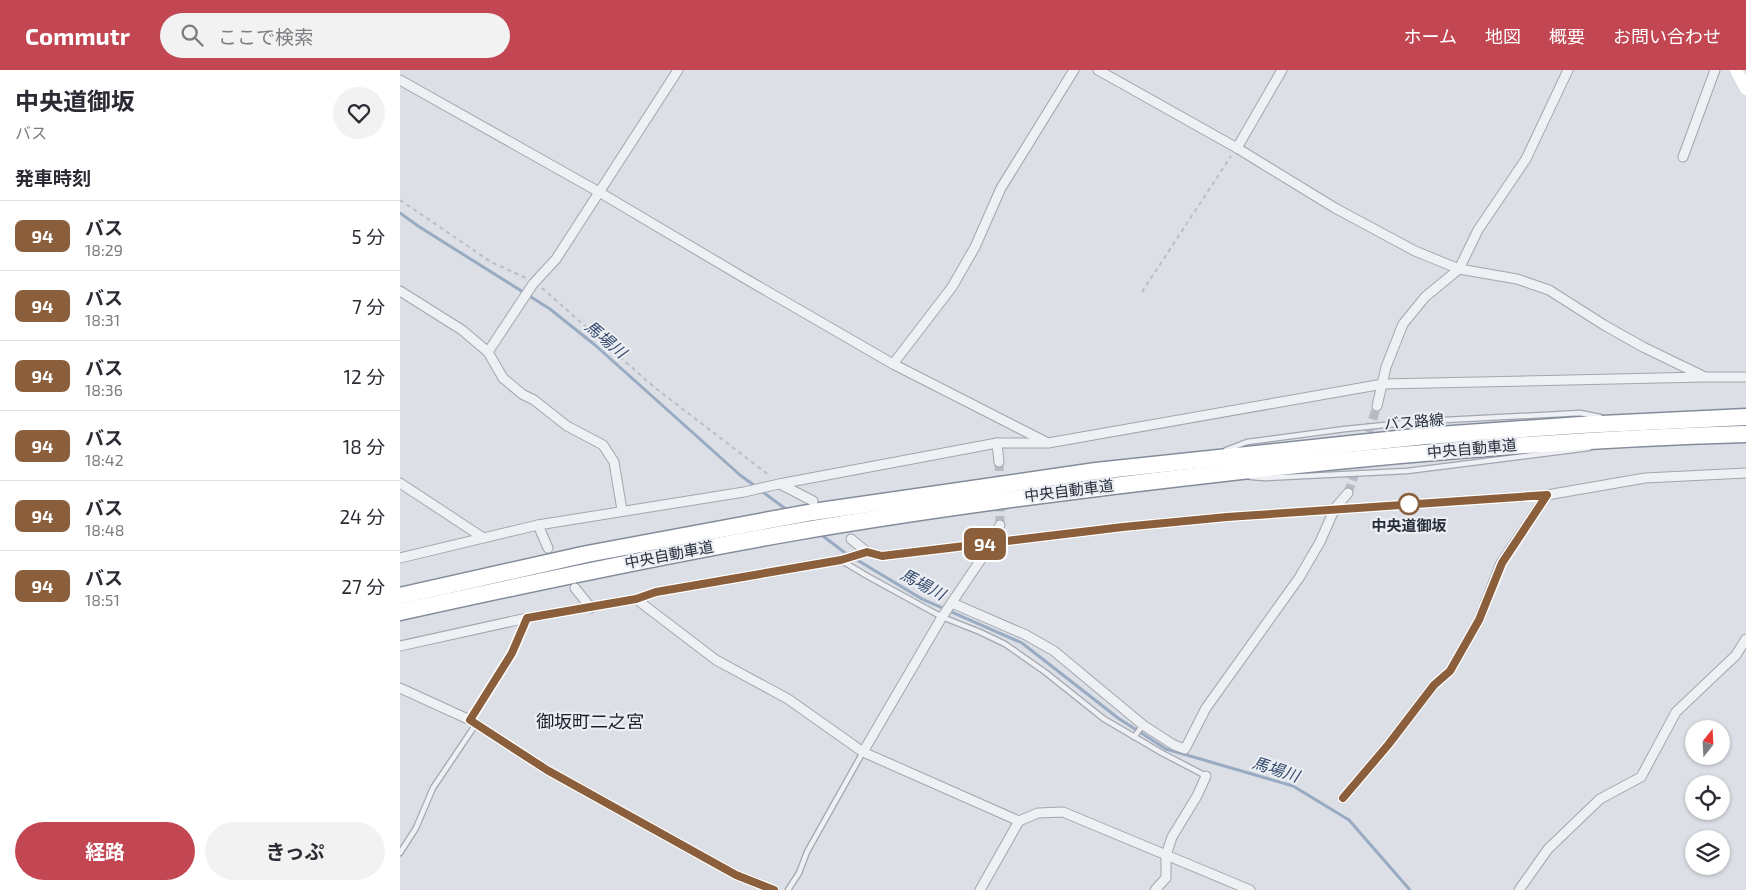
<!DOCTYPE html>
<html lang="ja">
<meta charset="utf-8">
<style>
:root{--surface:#fff;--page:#f2f2f3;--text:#2b2b33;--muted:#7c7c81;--line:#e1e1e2;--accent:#c34753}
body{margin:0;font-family:"Exo 2","Noto Sans JP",sans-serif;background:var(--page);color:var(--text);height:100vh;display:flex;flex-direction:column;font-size:19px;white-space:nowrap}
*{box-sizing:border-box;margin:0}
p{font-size:16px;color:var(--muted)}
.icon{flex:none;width:28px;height:28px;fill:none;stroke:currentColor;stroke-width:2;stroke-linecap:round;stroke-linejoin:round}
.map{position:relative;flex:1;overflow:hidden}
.drawer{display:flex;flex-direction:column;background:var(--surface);width:400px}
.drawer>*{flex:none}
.badge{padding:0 10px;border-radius:8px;font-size:18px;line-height:32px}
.needle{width:32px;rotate:18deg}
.fabs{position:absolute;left:1285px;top:650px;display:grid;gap:10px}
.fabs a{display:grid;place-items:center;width:45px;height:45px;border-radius:50%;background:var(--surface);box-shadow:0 1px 4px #0004;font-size:25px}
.map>.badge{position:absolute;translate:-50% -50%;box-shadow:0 0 0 2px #fff}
h2{padding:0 15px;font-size:19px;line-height:45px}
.round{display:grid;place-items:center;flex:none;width:52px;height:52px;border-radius:26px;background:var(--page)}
.headline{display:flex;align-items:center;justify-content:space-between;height:85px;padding:0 15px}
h1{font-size:24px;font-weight:700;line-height:38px}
.cta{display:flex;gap:10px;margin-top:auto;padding:10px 15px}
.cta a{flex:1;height:58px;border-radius:30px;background:var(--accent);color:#fff;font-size:20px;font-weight:700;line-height:58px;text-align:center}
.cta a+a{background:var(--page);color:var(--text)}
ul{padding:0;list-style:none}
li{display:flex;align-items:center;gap:15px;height:70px;padding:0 15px;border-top:1px solid var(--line)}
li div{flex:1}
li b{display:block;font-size:19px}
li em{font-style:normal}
li .badge{min-width:55px;font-weight:700;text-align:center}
header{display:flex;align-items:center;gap:30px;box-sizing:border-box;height:70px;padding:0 25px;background:var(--accent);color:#fff}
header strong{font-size:24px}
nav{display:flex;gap:28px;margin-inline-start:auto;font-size:18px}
.search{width:350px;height:45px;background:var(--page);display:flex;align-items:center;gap:12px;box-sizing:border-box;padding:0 18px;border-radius:28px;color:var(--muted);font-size:19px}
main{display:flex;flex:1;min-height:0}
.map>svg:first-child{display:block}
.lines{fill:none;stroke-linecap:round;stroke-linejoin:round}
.stream{stroke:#99abc3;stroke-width:3}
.street-tunnel{stroke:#b8bbc3;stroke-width:9;stroke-dasharray:9 4.5;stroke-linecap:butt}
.lane-casing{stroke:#a2a6ae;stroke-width:7}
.street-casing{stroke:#a2a6ae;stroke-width:11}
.highway-casing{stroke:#848c9a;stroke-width:19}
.path{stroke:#babdc4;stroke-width:2;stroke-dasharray:4 4;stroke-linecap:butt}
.lane{stroke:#eef0f4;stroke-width:4.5}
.street{stroke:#eef0f4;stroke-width:9}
.secondary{stroke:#fff;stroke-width:12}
.highway{stroke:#fff;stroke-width:16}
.line-casing{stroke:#fff;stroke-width:11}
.line{stroke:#8b5e3c;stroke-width:8}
.stop-dot{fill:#fff;stroke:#8b5e3c;stroke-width:2.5}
.labels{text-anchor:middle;stroke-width:4.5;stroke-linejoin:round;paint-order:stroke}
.street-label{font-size:15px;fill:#272d3a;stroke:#ebeef3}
.stop-label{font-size:15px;font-weight:bold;fill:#272d3a;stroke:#ebeef3}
.water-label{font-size:16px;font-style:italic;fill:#34496b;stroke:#ebeef3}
.quarter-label{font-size:18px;fill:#191e2b;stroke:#ebeef3}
</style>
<header>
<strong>Commutr</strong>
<div class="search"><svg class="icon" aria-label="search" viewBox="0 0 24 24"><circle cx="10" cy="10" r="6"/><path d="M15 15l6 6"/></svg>ここで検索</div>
<nav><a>ホーム</a><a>地図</a><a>概要</a><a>お問い合わせ</a></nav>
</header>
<main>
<section class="drawer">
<div class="headline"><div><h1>中央道御坂</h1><p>バス</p></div><a class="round"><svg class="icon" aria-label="heart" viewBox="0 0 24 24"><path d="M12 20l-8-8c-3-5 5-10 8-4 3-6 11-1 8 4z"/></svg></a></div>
<h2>発車時刻</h2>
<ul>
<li><span class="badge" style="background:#8b5e3c;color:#fff">94</span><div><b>バス</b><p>18:29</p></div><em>5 分</em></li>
<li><span class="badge" style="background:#8b5e3c;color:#fff">94</span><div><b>バス</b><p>18:31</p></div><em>7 分</em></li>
<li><span class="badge" style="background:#8b5e3c;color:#fff">94</span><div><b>バス</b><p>18:36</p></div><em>12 分</em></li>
<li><span class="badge" style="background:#8b5e3c;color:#fff">94</span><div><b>バス</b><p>18:42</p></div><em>18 分</em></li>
<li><span class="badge" style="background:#8b5e3c;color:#fff">94</span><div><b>バス</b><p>18:48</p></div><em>24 分</em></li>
<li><span class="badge" style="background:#8b5e3c;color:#fff">94</span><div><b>バス</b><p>18:51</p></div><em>27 分</em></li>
</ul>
<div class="cta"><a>経路</a><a>きっぷ</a></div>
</section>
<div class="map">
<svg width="1346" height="820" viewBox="0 0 1346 820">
<rect width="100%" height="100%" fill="#dcdfe5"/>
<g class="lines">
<g class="stream">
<polyline points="0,143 18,156 150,239 195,275 340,405 355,416"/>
<polyline points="360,420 387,440"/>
<polyline points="419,463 444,482 522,529 622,573 718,648 766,679 893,716 949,750 1010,820"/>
</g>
<g class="street-tunnel">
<polyline points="964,375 977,336"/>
<polyline points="599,392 600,455"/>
<polyline points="948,423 960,388"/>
</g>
<g class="lane-casing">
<g id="lane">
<polyline points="826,380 847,372 945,359 1025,351 1180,343 1200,347"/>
<polyline points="851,407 865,408 1007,401 1189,378"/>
<polyline points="442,491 469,507 542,547 580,562 605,574 645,602 704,649 762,683 806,706"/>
<polyline points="70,650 112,583 126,549"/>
<polyline points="734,667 743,655"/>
<polyline points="0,783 16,758 33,718 76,654"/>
<polyline points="388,820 399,803 407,782 463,682"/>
</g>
</g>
<g class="street-casing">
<g id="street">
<polyline points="698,0 837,78 935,138 1015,181 1059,199 1117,209 1149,220 1204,255 1243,277 1303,306"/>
<polyline points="0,10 199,122 346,209 493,294 646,372"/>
<polyline points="837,78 882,0"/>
<polyline points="1283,87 1315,0"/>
<polyline points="0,221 62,260 88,282 103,308 122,324 134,330 167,356 203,375 214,392 222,440"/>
<polyline points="88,282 133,214 156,189 278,0"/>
<polyline points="493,294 552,217 575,177 601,118 674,0"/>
<polyline points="977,336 986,297 1003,254 1025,227 1059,199 1078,160 1126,89 1168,0"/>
<polyline points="597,373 599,392"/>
<polyline points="0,413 82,467"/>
<polyline points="380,414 413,431"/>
<polyline points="138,455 148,478"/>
<polyline points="451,469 467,482"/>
<polyline points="0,488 138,455 344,422 379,414 597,373 648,373 983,314 1304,307 1346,307"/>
<polyline points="175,518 191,538"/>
<polyline points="236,529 316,590 388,629 463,682 619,751"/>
<polyline points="552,533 626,565 654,581 743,655 774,675 785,679 806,638 899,508 920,472 935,438 948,423"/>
<polyline points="0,576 127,548 236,529 256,522 441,490 467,482 482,486 723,457 827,447 1147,425 1245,408 1346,403"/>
<polyline points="0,618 70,650 147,700 336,805 374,820"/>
<polyline points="463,682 542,547 592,473 600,455"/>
<polyline points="943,728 988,675 1034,615 1050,601 1079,550 1101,493 1147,425"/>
<polyline points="580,820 619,751 638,743 663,742 850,820"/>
<polyline points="755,820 766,808 766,785 772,767 797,726 806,706"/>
<polyline points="1119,820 1148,779 1200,729 1241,707 1276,642 1336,585 1346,569"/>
</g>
</g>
<g class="highway-casing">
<g id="highway">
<polyline points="0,526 187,484 413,442 696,401 1025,366 1181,355 1346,347"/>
<path d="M 0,542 C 131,513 263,485 395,462 C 534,438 674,420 815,404 C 991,384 1168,369 1346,364"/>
</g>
</g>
<g class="path">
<polyline points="0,130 91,192 126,208"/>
<polyline points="142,218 254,317 370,406"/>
<polyline points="742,222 831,86"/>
</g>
<use href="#lane" class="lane"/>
<use href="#street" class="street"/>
<polyline class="secondary" points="1336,0 1346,19"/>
<use href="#highway" class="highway"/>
</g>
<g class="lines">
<g class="line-casing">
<polyline id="line" points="374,820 336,805 147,700 70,650 112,583 127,548 236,529 256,522 441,490 467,482 482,486 723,457 827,447 1147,425 1102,493 1079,550 1050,601 1034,615 988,675 943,728"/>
</g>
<use href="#line" class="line"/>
</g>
<circle class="stop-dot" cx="1009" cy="434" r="10"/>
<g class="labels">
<g class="street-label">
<text transform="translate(1014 352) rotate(-5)" y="5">バス路線</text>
<text transform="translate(1072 379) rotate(-5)" y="5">中央自動車道</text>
<text transform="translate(669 421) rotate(-7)" y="5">中央自動車道</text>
<text transform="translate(269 485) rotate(-11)" y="5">中央自動車道</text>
</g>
<g class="stop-label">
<text x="1009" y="461">中央道御坂</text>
</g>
<g class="water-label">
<text transform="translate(206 269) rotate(40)" y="6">馬場川</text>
<text transform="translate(523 514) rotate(28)" y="6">馬場川</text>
<text transform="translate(876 699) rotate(18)" y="6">馬場川</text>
</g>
<g class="quarter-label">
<text x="190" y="658">御坂町二之宮</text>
</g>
</g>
</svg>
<div class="fabs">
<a><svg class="needle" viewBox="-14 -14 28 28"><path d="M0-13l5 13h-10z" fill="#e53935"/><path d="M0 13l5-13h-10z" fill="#7c7c81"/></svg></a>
<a><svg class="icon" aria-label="locate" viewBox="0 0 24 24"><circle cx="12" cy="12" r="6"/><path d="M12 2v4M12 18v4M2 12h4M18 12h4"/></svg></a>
<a><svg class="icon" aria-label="layers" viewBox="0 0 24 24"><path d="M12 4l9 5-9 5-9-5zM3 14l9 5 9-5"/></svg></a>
</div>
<b class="badge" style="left:585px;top:474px;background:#8b5e3c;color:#fff">94</b>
</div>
</main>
